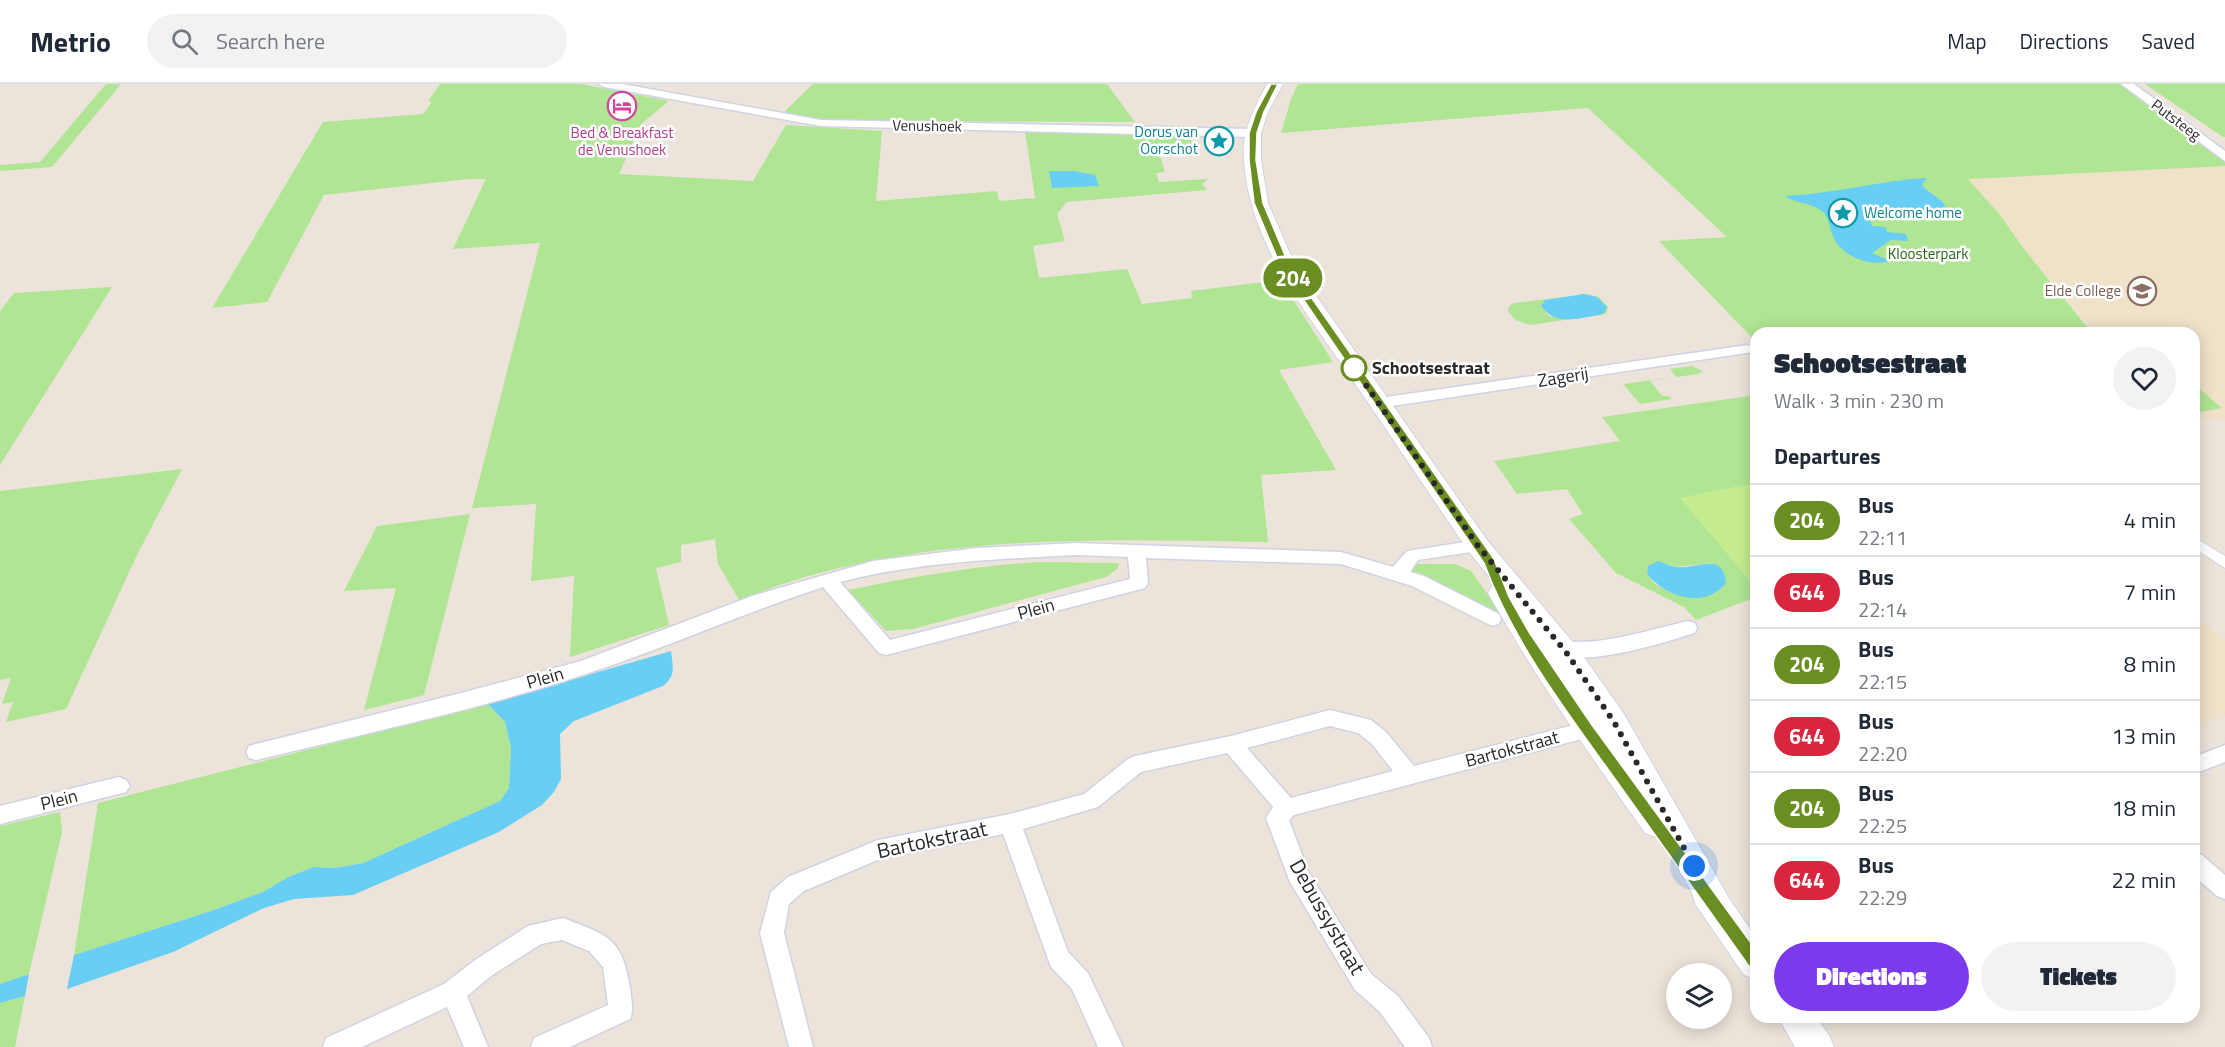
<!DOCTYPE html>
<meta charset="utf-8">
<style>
:root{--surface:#fff;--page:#f2f2f3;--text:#1f2937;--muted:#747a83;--line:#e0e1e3;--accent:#7c3aed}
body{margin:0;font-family:"Titillium Web",sans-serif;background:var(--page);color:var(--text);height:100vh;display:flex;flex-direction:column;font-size:22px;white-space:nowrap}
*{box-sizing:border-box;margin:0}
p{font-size:20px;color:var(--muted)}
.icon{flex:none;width:33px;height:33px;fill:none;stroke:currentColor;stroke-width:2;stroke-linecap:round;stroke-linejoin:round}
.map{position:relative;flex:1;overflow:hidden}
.sheet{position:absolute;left:1750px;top:243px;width:450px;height:696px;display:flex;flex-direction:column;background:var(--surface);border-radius:18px;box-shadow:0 3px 15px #0003}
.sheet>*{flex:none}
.badge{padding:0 12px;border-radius:20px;font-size:21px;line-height:39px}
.controls{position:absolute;left:1666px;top:879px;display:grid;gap:12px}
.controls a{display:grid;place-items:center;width:66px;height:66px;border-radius:50%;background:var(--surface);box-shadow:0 3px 15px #0003;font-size:30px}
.you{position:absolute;width:30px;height:30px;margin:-15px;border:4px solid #fff;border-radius:50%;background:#1a73e8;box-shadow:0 0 0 9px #1a73e833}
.map>.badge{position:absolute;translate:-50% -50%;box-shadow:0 0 0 3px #fff}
h2{padding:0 24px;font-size:22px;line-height:54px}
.round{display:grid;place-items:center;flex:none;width:63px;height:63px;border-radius:32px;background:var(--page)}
.head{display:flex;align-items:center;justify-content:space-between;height:102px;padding:0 24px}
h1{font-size:28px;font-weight:800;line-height:45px}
.cta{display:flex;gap:12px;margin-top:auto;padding:12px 24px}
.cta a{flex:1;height:69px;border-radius:36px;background:var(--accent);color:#fff;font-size:24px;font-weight:800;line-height:69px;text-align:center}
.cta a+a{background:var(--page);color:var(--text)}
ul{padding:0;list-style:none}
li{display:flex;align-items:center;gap:18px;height:72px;padding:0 24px;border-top:2px solid var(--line)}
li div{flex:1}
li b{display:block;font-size:22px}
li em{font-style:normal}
li .badge{min-width:66px;font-weight:700;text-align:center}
header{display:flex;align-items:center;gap:36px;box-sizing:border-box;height:84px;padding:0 30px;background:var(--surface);border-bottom:2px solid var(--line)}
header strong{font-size:28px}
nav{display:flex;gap:33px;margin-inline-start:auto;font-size:21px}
.search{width:420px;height:54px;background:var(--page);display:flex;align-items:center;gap:15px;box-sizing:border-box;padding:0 21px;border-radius:33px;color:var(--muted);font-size:22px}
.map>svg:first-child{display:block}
.education{fill:#efe2c9}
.green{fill:#b0e594;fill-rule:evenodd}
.pitch{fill:#c5ed8f}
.water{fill:#69cef3}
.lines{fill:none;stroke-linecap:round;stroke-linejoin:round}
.pedestrian-casing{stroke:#cfd3e3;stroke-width:2}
.minor-casing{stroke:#cfd3e3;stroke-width:3}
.secondary-casing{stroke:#cfd3e3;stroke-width:2}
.pedestrian{fill:#fff;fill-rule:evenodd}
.minor{fill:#fff;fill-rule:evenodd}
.secondary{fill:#fff;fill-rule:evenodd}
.line{fill:#6b8e23;stroke:#fff;stroke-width:1.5}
.walk{stroke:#292929;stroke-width:6;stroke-dasharray:0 10.8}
.stop-dot{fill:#fff;stroke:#6b8e23;stroke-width:3}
.labels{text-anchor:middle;stroke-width:5;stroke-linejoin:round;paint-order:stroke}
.far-street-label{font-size:15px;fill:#292929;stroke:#fff}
.far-culture-label{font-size:15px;fill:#0d838f;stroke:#fff;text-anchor:end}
.far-hotel-label{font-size:15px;fill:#b23c85;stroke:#fff}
.far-park-label{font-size:15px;fill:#286817;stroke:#fff}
.far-education-label{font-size:15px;fill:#785e54;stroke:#fff;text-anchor:end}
.stop-label{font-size:18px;font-weight:bold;fill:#292929;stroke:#fff;text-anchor:start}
.street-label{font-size:18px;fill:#292929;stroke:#fff}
.near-street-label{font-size:21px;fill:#292929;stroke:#fff}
</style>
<header>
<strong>Metrio</strong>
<div class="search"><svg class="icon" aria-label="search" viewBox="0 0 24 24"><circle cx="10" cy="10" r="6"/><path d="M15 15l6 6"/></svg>Search here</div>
<nav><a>Map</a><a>Directions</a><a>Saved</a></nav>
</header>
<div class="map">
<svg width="2225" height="963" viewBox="0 0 2225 963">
<rect width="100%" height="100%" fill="#ece4da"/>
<g class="education">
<polygon points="2225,82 2225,335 2195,336 2194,249 2094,249 1960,87"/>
<polygon points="2194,530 2225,556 2225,631 2195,644"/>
</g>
<g class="green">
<polygon points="106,0 121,0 52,83 0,87 0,81 40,78"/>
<path d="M 440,0 L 581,0 L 669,17 L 641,40 L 619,90 L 753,97 L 786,41 L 882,47 L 876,117 L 997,107 L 999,117 L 1035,114 L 1025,47 L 1180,48 L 1181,55 L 1191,56 L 1193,71 L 1160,72 L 1165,88 L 1156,89 L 1159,98 L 1208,95 L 1202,100 L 1207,106 L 1067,118 L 1057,130 L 1065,157 L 1033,162 L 1039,194 L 1127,185 L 1142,220 L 1192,214 L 1191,207 L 1281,196 L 1333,278 L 1279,286 L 1336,386 L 1261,391 L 1268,458 C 1091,455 906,448 739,516 L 718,480 L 715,455 L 681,461 L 681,478 L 656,484 L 669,541 L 570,573 L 574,492 L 531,497 L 536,420 L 472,424 L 540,159 L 453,165 L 486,95 L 468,95 L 324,111 L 267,218 L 212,224 L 323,38 L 423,30 L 432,18 L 428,17 Z"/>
<polygon points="813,0 1107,0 1135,38 835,37 787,30 785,27"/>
<polygon points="1298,0 2125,0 2225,77 2225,82 1968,95 2000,131 2024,165 2092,249 1756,249 1756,258 1659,157 1727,153 1588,24 1281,49 1291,15"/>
<polygon points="2145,0 2225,0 2225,53 2223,53"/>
<polygon points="112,203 0,381 0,227 14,209"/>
<path d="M 1587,210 L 1599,213 L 1608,223 L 1606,230 L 1530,241 L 1515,236 L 1508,227 L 1509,222 L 1514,219 ZM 1584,210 L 1597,213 L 1550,233 L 1541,222 L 1545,216 Z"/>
<polygon points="1693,282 1703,288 1697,290 1650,297 1662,312 1668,312 1672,315 1640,320 1623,300 1676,293 1670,285"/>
<polygon points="2194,301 2195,301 2222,324 2195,329"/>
<path d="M 1756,311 L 1756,399 L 1681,414 L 1756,504 L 1756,513 L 1696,536 L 1684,523 L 1616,489 L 1569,435 L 1583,430 L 1567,405 L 1517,410 L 1494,377 L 1620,357 L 1602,333 ZM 1712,479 L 1674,510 L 1655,500 L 1647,490 L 1667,480 L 1677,483 Z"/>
<polygon points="182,385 137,471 66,625 6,638 13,618 2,620 11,594 0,596 0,407"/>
<polygon points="470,430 424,611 364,626 396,504 344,507 377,442"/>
<path d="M 1039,478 L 1119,479 L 1118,484 L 1106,493 L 913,545 L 886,547 L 848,506 C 912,493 974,482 1039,478 Z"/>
<polygon points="1406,480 1455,480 1471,487 1506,536 1411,488"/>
<polygon points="488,620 505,638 511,664 509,704 500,717 363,779 335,784 314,783 288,793 263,808 211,827 74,871 98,719"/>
<polygon points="60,728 62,748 29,890 0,900 0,742"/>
<polygon points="25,912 15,963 0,963 0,919"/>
</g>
<polygon class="pitch" points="1756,399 1756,504 1680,414"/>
<g class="water">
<polygon points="1049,87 1073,87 1095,91 1099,102 1052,104"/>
<path d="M 1925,94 L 1927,95 L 1922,100 L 1924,104 L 1943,118 L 1949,131 L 1946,131 L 1946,133 L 1866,126 L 1872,142 L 1885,143 L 1887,148 L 1906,150 L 1908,157 L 1891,156 L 1872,169 L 1890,177 C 1870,183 1843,173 1834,154 C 1830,146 1829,134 1823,128 C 1812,118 1796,120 1785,112 C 1832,110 1878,97 1925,94 Z"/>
<path d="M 1584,210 L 1597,213 L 1607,223 L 1605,228 L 1600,231 C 1577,234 1557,243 1541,222 L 1545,216 Z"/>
<path d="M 1658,477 C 1664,479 1671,482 1676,483 C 1696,486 1723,466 1726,499 C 1704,526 1666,513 1647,490 L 1648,482 Z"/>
<path d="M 671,567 C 673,582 676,592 663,602 L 574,637 L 560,650 L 561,695 L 554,708 L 542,721 L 499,748 L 353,811 L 294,815 L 264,824 L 173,868 L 67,905 L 74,871 L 211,827 L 263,808 L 288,793 L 314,783 L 335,784 L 363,779 L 500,717 L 509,704 L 511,664 L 505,638 L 488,620 Z"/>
<polygon points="29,890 25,912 0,919 0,900"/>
</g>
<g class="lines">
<g class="pedestrian-casing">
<polygon id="pedestrian" points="2194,453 2225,472 2225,484 2194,464"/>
</g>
<g class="minor-casing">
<g id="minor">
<polygon points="598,0 622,0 821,36 1253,45 1259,49 1253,53 821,42 604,3"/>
<polygon points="2121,0 2134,0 2225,67 2225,77"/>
<polygon points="1748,261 1755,265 1753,268 1379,324 1371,319 1379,314"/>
<path d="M 1478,456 L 1484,458 L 1487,462 L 1484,466 L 1418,476 L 1410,488 L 1424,492 L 1499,530 L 1501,535 L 1499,540 L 1492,542 L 1412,502 L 1341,480 L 1146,474 L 1148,499 L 1145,504 L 886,571 L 879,569 L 823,503 C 744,529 668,563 589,589 C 481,625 367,649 256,676 L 249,674 L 246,668 L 249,662 L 256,660 L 461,609 L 581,577 L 752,512 L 873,477 L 977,464 L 1076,459 L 1341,468 L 1393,483 L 1407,467 ZM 1076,471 L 1128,473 L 1130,495 L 890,556 L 840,498 C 917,478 997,475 1076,471 Z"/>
<path d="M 1688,537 L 1695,539 L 1697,544 L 1695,549 C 1656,561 1590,582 1551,570 L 1548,565 L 1551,560 C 1562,556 1583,559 1597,557 C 1628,553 1658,544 1688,537 Z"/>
<path d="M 1330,626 L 1371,636 L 1386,648 L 1414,682 L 1597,635 L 1604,637 L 1607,643 L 1604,649 L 1597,651 L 1294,731 L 1289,736 L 1308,787 L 1371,890 L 1398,912 L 1429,954 L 1432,963 L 1405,963 L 1380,928 L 1355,906 L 1290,798 L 1266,734 L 1273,723 L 1227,669 L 1141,688 L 1098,723 L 1023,745 L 1068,868 L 1088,889 L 1123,963 L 1098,963 L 1072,905 L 1051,883 L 1003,750 L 880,775 L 804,807 L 789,820 L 784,849 L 813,963 L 789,963 L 760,849 L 771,808 L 788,793 L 878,756 L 1010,730 L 1084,710 L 1128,675 L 1135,672 L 1231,652 ZM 1330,642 L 1358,649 L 1372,660 L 1393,687 L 1291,714 L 1247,664 Z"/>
<polygon points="2225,661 2225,678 2194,690 2194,673"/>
<polygon points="119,693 126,696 130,702 126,708 0,740 0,722"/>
<polygon points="2194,768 2202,771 2225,791 2225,815 2217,812 2194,792"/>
<path d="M 563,834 C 607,851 622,853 630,903 C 631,915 634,924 630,935 L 570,963 L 531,963 L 534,954 L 608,921 L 603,883 L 589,867 L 562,856 L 541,860 L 491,892 L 467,912 L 488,963 L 464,963 L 447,923 L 362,963 L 323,963 L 326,954 L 444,900 L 475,876 L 528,842 Z"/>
</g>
</g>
<g class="secondary-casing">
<g id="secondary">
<path d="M 1267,0 L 1283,0 L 1268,28 L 1261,49 L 1261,76 L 1268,119 L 1296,183 L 1487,456 L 1576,562 L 1624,630 L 1730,816 L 1756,853 L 1756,896 L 1744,891 L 1696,821 L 1692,809 L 1661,751 L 1656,753 L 1645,749 C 1590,671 1535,593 1488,509 L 1492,502 L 1496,501 L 1469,468 C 1431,412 1393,355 1354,298 C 1308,230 1250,162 1244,77 C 1241,48 1254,25 1267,0 Z"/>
<polygon points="1778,933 1816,933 1829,951 1834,963 1795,963"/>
</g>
</g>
<use href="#pedestrian" class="pedestrian"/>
<use href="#minor" class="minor"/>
<use href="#secondary" class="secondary"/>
</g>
<path class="line" d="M 1271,0 L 1278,0 L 1264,28 L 1257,49 L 1256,76 L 1263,119 L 1290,183 L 1494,475 L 1509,513 L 1529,548 L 1592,641 L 1762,874 L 1764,880 L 1762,885 L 1756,887 L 1751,885 C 1704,819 1657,754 1610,688 C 1563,623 1512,555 1484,479 L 1281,183 L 1254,119 L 1249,76 L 1249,49 L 1256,28 Z"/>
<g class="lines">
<polyline class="walk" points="1354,284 1478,462 1566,568 1614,638 1694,782"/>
</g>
<defs>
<g id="hotel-ring" transform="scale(1.5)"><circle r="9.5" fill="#fff" stroke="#d1479c" stroke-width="1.5"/><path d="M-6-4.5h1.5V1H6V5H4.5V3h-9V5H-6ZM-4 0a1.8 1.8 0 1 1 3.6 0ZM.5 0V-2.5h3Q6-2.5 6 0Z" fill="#d1479c"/></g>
<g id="sight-ring" transform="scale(1.5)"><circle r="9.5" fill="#fff" stroke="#0f9aa8" stroke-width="1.5"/><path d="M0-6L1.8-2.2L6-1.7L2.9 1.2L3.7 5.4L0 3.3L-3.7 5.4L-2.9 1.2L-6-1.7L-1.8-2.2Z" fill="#0f9aa8"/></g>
<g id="school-ring" transform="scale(1.5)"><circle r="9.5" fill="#fff" stroke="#8d6e63" stroke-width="1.5"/><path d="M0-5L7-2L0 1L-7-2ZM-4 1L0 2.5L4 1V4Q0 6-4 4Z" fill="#8d6e63"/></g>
</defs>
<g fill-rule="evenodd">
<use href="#hotel-ring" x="622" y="22"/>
<use href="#sight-ring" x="1219" y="57"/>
<use href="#sight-ring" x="1843" y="129"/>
<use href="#school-ring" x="2142" y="207"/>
</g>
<circle class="stop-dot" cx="1354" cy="284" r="12"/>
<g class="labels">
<g class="far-street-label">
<text transform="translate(2176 36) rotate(37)" y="5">Putsteeg</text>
<text transform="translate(927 42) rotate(1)" y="5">Venushoek</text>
</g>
<g class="far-culture-label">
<text x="1198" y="53">Dorus van<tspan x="1198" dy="17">Oorschot</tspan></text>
<text x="1864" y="134" text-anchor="start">Welcome home</text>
</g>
<g class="far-hotel-label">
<text x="622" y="54">Bed &amp; Breakfast<tspan x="622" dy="17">de Venushoek</tspan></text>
</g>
<g class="far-park-label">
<text x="1928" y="175">Kloosterpark</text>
</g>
<g class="far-education-label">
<text x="2121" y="212">Elde College</text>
</g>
<g class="stop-label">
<text x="1372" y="290">Schootsestraat</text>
</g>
<g class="street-label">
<text transform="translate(1563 293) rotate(-9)" y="6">Zagerij</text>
<text transform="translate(1036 525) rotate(-15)" y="6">Plein</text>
<text transform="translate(545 594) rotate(-16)" y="6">Plein</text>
<text transform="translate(1512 665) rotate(-15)" y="6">Bartokstraat</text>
<text transform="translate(59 716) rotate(-14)" y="6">Plein</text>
</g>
<g class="near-street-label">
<text transform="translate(932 756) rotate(-12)" y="7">Bartokstraat</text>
<text transform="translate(1327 833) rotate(60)" y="7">Debussystraat</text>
</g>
</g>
</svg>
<div class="controls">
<a><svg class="icon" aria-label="layers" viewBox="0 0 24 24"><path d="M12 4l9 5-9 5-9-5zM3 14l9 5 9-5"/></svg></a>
</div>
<div class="you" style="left:1694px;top:782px"></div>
<b class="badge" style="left:1293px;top:194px;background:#6b8e23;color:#fff">204</b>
<section class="sheet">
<div class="head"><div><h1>Schootsestraat</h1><p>Walk · 3 min · 230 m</p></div><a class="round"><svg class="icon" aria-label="heart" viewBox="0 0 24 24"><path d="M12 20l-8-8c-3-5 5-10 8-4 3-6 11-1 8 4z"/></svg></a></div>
<h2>Departures</h2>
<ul>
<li><span class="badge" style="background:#6b8e23;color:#fff">204</span><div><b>Bus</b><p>22:11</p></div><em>4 min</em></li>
<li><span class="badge" style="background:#d7263d;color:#fff">644</span><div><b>Bus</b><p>22:14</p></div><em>7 min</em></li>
<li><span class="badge" style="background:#6b8e23;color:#fff">204</span><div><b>Bus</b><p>22:15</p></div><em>8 min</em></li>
<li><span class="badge" style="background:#d7263d;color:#fff">644</span><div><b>Bus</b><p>22:20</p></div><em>13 min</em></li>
<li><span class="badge" style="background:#6b8e23;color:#fff">204</span><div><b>Bus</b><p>22:25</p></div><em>18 min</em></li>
<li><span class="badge" style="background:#d7263d;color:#fff">644</span><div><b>Bus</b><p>22:29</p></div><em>22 min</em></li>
</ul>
<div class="cta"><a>Directions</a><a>Tickets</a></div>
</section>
</div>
